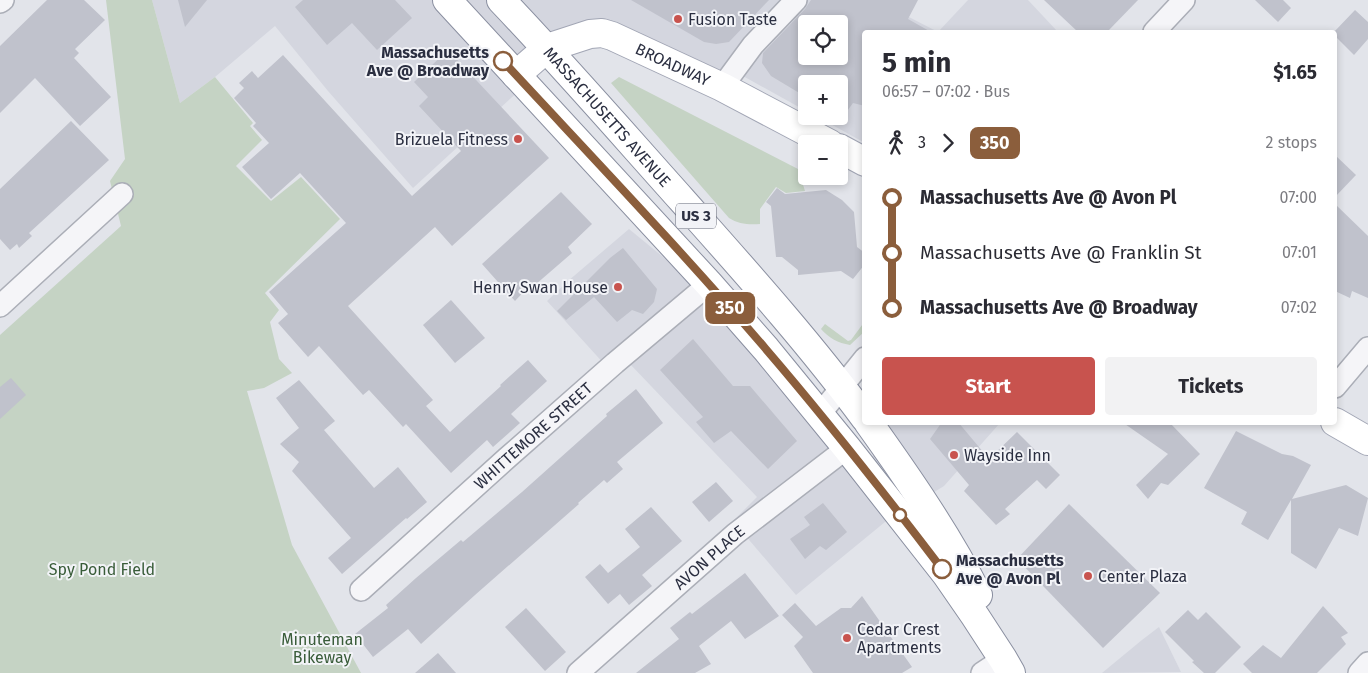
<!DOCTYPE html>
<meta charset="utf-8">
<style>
:root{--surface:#fff;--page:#f2f2f3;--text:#2b2b33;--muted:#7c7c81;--accent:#c8534e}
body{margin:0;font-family:"Fira Sans",sans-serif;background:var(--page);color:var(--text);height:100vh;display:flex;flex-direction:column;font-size:19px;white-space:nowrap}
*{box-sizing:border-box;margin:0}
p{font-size:16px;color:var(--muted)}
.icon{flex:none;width:28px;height:28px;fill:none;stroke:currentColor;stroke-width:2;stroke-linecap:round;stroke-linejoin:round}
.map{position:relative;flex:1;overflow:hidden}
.side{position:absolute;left:862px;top:30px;width:475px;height:395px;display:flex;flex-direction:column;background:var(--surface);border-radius:5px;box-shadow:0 2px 8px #0003}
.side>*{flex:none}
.badge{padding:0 10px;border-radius:8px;font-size:18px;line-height:32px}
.tools{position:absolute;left:798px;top:15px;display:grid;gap:10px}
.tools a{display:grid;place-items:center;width:50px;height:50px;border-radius:5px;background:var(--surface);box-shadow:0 2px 8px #0003;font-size:25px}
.map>.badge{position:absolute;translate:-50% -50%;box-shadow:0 0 0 2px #fff}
.legs{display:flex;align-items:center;gap:8px;height:55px;padding:0 20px;font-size:16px}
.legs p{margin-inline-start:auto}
.summary{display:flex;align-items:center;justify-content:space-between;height:85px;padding:0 20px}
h1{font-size:28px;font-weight:700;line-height:38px}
.primary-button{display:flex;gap:10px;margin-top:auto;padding:10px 20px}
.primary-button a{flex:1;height:58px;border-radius:5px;background:var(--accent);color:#fff;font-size:20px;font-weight:700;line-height:58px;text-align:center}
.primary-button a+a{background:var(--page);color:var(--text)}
ul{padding:0 20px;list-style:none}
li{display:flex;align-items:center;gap:18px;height:55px;font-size:19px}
li i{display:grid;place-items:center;width:8px;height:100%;margin:0 6px;background:currentColor}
li i::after{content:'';width:12px;height:12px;margin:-6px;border:4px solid;border-radius:50%;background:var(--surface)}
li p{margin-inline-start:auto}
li:first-child i{background:linear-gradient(#0000 50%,currentColor 0)}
li:last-child i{background:linear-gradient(currentColor 50%,#0000 0)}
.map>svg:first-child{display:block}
.built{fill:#d4d6df;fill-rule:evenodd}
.green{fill:#c5d3c4}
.building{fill:#c0c2cc;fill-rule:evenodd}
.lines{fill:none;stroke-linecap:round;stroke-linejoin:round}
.street-casing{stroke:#abaeb7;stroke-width:24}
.primary-casing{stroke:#a2a6b5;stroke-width:30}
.highway-casing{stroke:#8a8fa0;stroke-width:30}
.street{stroke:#f5f5f8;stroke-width:21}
.primary{stroke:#fff;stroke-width:28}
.highway{stroke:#fff;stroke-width:28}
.line-1-casing{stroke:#fff;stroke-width:11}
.line-1{stroke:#8b5e3c;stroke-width:8}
.poi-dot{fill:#c8534e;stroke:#f2f3f7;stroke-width:2}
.stop-1-dot{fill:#fff;stroke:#8b5e3c;stroke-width:2.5}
.labels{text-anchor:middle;stroke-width:4;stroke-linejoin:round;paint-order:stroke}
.shield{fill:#f2f3f7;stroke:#676a78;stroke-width:1}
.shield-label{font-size:15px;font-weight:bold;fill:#2b2f41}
.poi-label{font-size:16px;fill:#2b2f41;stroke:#f2f3f7;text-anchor:start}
.stop-label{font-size:16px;font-weight:bold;fill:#2b2f41;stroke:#f2f3f7;text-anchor:end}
.street-label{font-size:16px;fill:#2b2f41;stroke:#f2f3f7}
.park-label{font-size:16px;fill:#395c39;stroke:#f2f3f7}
</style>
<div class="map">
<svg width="1368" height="673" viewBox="0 0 1368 673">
<rect width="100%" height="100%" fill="#e2e4ea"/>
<g class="built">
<polygon points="152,0 783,0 723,82 602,18 511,98 413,188 328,91 275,26 215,77 180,103"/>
<path d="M 798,0 L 876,0 L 938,32 L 968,0 L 1028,0 L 1058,32 L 865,32 L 865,143 L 816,116 L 839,116 L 839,84 L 806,84 L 806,111 L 734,71 ZM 806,24 L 839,24 L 839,56 L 806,56 Z"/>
<polygon points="629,229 707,293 856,474 890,438 879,423 1000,423 944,486 885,522 796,595 733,521 757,497 630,364 616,377 547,301 568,281"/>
<polygon points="1159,627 1181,672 1102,673 1142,640"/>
</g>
<g class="green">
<polygon points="106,0 152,0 180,103 215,77 253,123 250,126 262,140 236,166 271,201 301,177 340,219 265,293 279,310 270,322 279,359 292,373 264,388 247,391 292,545 361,673 0,673 0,335 121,226 110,181 125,159"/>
<path d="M 619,77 L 798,169 L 805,191 L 786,193 L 776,187 L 760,209 L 760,224 C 749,225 738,224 729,218 L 611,83 Z"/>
<path d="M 865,321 L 865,331 L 850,345 C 838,343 829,338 821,329 L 825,324 L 848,341 L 851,340 Z"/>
</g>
<g class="building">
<polygon points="47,0 84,0 105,20 75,49 79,53 74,58 111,97 80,126 35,78 0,113 0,46"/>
<polygon points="178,0 207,0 185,27"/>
<polygon points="303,0 395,0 412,18 377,50 352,23 327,45 295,7"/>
<polygon points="631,0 769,0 729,42 716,44 704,42"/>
<path d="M 811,0 L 918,0 L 908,19 L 931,32 L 865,32 L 865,106 L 853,103 L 839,122 L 839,84 L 806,84 L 806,97 L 771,76 L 762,63 L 763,53 L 805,9 ZM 806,24 L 839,24 L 839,56 L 806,56 Z"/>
<polygon points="1044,0 1138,0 1107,32 1078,32"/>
<polygon points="1255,0 1283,0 1291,8 1278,22"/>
<polygon points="1355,10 1368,22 1368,39 1354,55 1335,36 1335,32 1334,32"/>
<polygon points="448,50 549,158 452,246 435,227 348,306 433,400 426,406 450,432 501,386 500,385 528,360 547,381 511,414 520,423 493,447 487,440 451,473 406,424 403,427 369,390 363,395 319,346 308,357 278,323 288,314 269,292 346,223 300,173 271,199 242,167 269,143 253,126 256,123 234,98 244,88 239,83 252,71 258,78 283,55 412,196 461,151 419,106 428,97 414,82"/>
<polygon points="71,121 109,160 29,233 32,236 19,248 17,244 10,250 0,239 0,189"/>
<polygon points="1335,155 1356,175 1335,197"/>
<polygon points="777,188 785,194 826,190 842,200 854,212 857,247 865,253 865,264 853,279 841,271 798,275 798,270 782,257 776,257 771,206 766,202"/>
<polygon points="561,192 592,224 568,247 572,253 535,285 532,283 515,301 482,264"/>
<polygon points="1335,204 1368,236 1368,298 1352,291 1350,298 1335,291"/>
<polygon points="623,248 657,289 654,302 643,314 632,310 617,322 594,297 566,320 557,311 610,258"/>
<polygon points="451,300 485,338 455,363 423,325"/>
<polygon points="693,339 733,386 750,386 797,441 768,469 731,431 714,443 696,422 703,417 660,370"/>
<polygon points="11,378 26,395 0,419 0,387"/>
<polygon points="299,380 335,421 324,430 374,488 398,467 427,502 407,519 406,518 342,574 328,558 351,538 292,471 299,462 280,444 299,428 276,398"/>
<polygon points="636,389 663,423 617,462 623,469 607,483 604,480 578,503 579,504 475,595 421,644 408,629 373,657 355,634 388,608 386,605 416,578 461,540 463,542 522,492 607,416 606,414"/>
<polygon points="942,422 958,422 989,459 1017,432 1060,475 1046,489 1037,480 1005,509 1010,514 996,525 964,491 969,485 930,439"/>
<polygon points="1122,422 1169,422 1200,454 1168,485 1161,483 1148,499 1136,485 1168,454"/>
<polygon points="1236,431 1282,454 1293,456 1311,465 1292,499 1346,485 1368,498 1358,536 1339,528 1316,569 1291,553 1291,500 1268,540 1241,524 1247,512 1204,488"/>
<polygon points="716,482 733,501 709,522 692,502"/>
<polygon points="823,503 847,532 826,550 820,546 805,559 790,539 810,525 804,517"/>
<polygon points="1069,504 1160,593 1103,648 1017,559"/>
<polygon points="651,507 682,541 642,575 652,586 629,605 620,594 608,604 585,577 600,564 608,573 640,547 625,529"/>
<polygon points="745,573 779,616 745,639 731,621 699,646 711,664 695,673 636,673 679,639 670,628 690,612 692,614"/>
<polygon points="862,596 912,667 902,673 813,673 794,646 803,637 782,615 795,603 816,626 841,608 851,608"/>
<polygon points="1323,606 1348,633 1341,637 1346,644 1317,673 1252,673 1243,664 1263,645 1281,658"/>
<polygon points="526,608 566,652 545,671 505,627"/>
<polygon points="1188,610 1198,620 1206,612 1241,647 1215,673 1204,673 1192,662 1194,661 1165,632"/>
<polygon points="438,653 456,673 415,673"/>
</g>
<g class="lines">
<g class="street-casing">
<g id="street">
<polyline points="0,2 3,0"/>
<polyline points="1154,32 1184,0"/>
<polyline points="722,87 753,45 796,0"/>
<polyline points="0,306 122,194"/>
<polyline points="1335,387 1368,348"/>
<polyline points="820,414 865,358"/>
<path id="s1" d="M 361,590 L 507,458 L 615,363 L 709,284"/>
<path id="s2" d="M 578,673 L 735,534 L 847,448"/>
<polyline points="982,673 1003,659"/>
<polyline points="1359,673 1368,663"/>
</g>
</g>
<g class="primary-casing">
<g id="primary">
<path id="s3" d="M 516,75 L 547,48 L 590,34 L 602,33 L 612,36 L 722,87 L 830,144"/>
<polyline points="839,148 865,162"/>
<polyline points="1335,422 1368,441"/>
</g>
</g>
<g class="highway-casing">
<g id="highway">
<polyline points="447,0 709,284 766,349 847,448 946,574 975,616 1003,659 1011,673"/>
<path id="s4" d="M 501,0 C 563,65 622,133 682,200 C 745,271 809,342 865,418"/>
<path d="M 868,422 C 908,478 947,534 978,595"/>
</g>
</g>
<use href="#street" class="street"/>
<use href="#primary" class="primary"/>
<use href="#highway" class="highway"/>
</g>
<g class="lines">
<g class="line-1-casing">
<path id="line-1" d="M 503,61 C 591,156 681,250 765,348 C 827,420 885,494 942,569"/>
</g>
<use href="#line-1" class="line-1"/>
</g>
<g class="poi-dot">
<circle cx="678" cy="19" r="5"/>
<circle cx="518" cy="139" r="5"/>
<circle cx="618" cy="287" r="5"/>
<circle cx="954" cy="455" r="5"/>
<circle cx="1088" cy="576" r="5"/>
<circle cx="847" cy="638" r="5"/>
</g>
<g class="stop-1-dot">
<circle cx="503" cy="61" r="9"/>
<circle cx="900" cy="515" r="6"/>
<circle cx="942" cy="569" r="9"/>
</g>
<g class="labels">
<rect class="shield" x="676" y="203.5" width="40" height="25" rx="4"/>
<g class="shield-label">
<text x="696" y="221">US 3</text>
</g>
<g class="poi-label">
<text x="688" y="25">Fusion Taste</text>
<text x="508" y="145" text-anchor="end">Brizuela Fitness</text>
<text x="608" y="293" text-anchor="end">Henry Swan House</text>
<text x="964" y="461">Wayside Inn</text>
<text x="1098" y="582">Center Plaza</text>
<text x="857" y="635">Cedar Crest<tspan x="857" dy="18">Apartments</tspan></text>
</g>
<g class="stop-label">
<text x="489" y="58">Massachusetts<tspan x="489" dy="18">Ave @ Broadway</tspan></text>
<text x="956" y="566" text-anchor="start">Massachusetts<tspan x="956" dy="18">Ave @ Avon Pl</tspan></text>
</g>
<g class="street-label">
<text dy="6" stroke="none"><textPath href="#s3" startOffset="176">BROADWAY</textPath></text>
<text dy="6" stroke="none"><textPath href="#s4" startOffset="158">MASSACHUSETTS AVENUE</textPath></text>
<text dy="6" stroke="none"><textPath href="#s1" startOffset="231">WHITTEMORE STREET</textPath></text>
<text dy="6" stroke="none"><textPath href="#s2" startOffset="175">AVON PLACE</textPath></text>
</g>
<g class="park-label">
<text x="102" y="575">Spy Pond Field</text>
<text x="322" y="645">Minuteman<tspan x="322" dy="18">Bikeway</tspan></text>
</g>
</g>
</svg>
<div class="tools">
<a><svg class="icon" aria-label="locate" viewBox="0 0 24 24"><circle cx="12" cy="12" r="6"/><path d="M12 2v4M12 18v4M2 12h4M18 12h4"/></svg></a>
<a>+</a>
<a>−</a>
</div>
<b class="badge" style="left:730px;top:308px;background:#8b5e3c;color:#fff">350</b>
<section class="side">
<div class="summary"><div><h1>5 min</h1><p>06:57 – 07:02 · Bus</p></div><b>$1.65</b></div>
<div class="legs"><svg class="icon" aria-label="walk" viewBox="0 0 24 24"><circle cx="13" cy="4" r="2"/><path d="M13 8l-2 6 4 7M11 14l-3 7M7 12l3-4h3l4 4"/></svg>3<svg class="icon" aria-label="forward" viewBox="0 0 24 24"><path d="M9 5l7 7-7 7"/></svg><b class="badge" style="background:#8b5e3c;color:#fff">350</b><p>2 stops</p></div>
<ul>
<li><i style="color:#8b5e3c"></i><b>Massachusetts Ave @ Avon Pl</b><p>07:00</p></li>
<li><i style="color:#8b5e3c"></i><span>Massachusetts Ave @ Franklin St</span><p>07:01</p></li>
<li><i style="color:#8b5e3c"></i><b>Massachusetts Ave @ Broadway</b><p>07:02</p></li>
</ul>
<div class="primary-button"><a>Start</a><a>Tickets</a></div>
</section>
</div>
